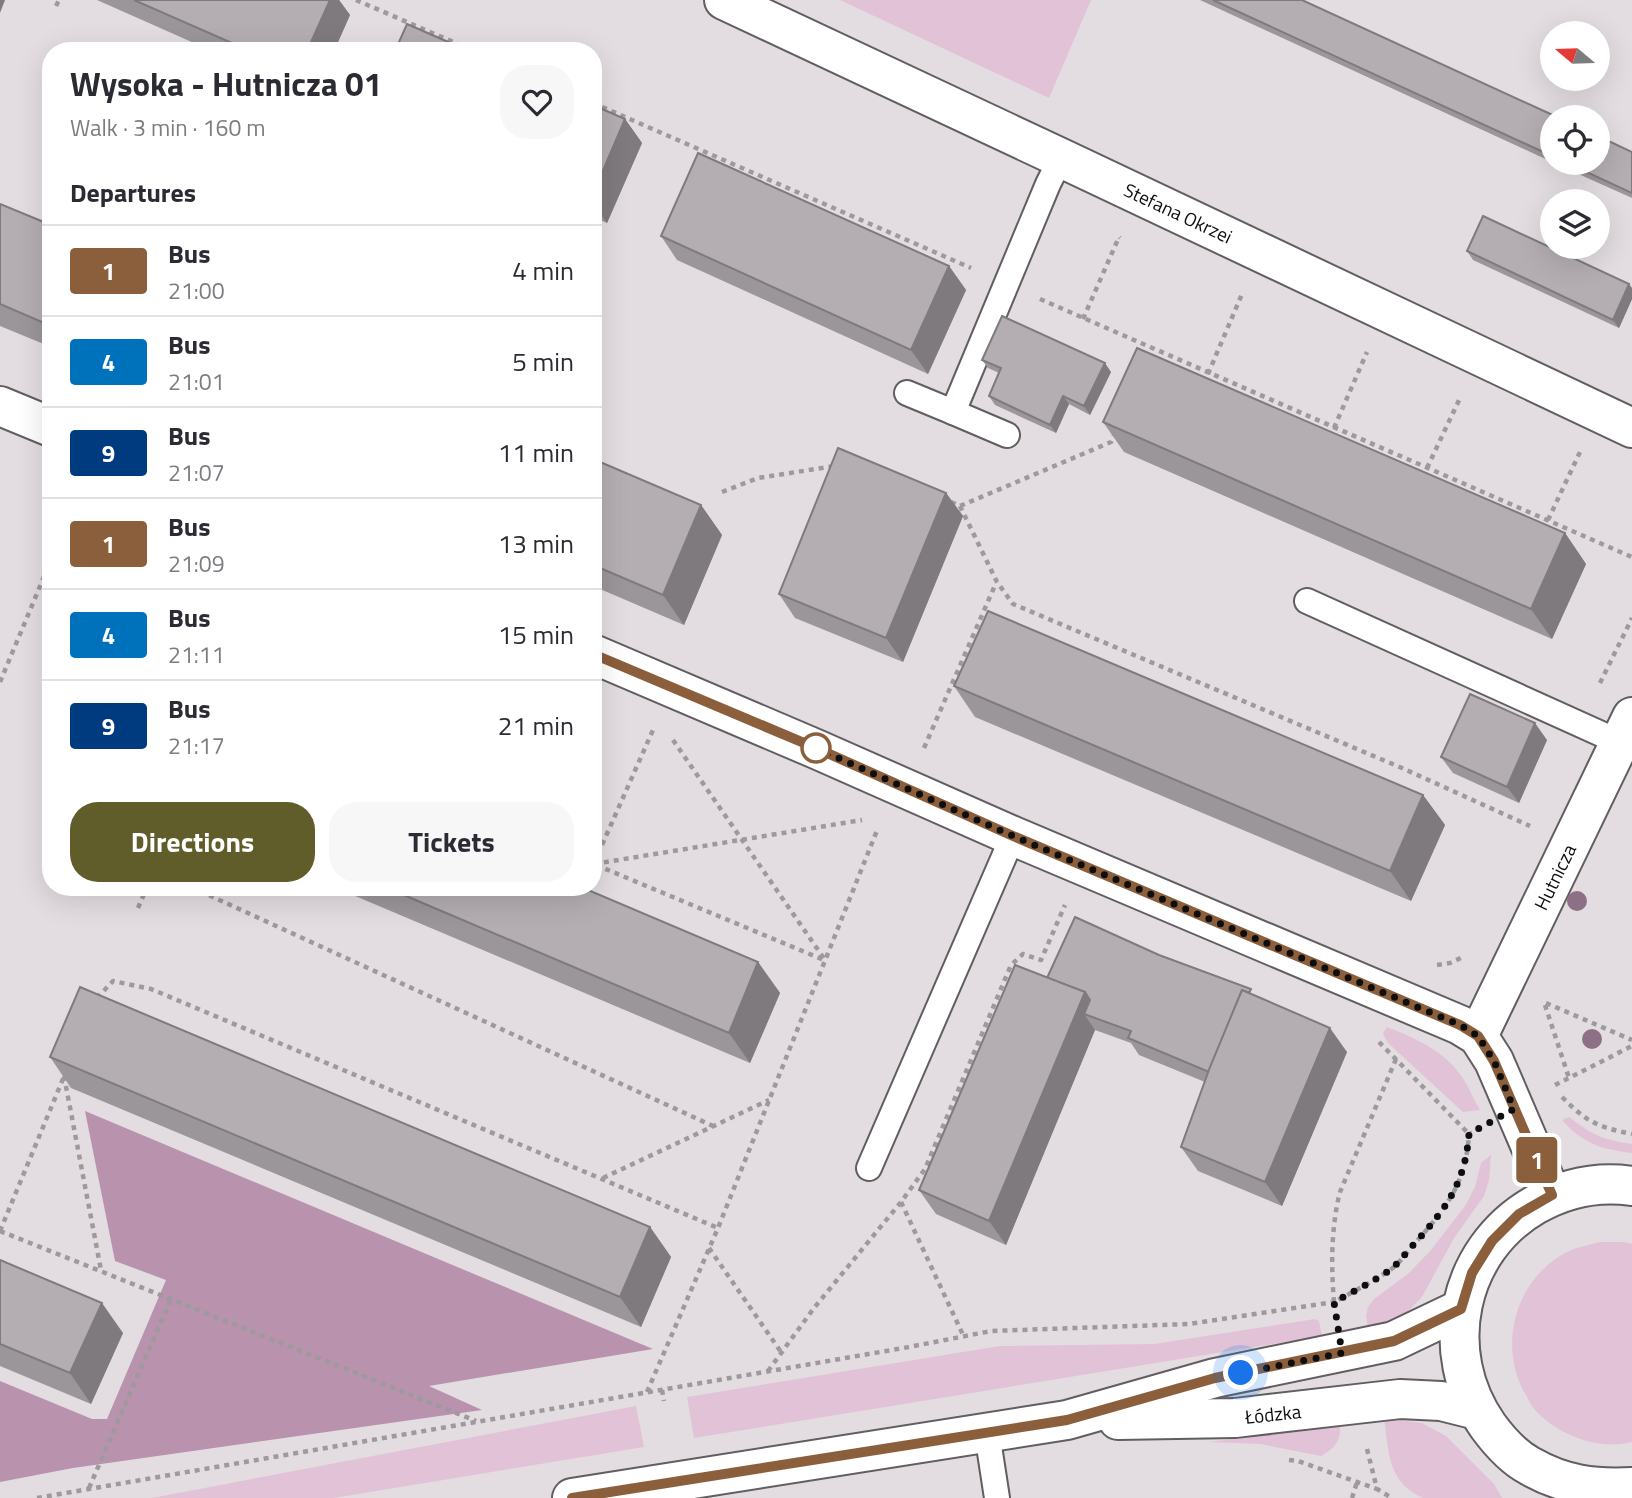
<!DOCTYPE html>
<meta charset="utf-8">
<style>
:root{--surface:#fff;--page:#f7f7f7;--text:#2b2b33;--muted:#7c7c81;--line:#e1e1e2;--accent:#615d2a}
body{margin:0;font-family:"Titillium Web",sans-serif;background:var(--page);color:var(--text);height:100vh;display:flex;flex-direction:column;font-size:26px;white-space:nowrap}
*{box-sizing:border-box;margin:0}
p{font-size:23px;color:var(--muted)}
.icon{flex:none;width:38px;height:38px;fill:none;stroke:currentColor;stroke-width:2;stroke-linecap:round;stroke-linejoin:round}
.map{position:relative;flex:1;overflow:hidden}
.sheet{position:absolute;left:42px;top:42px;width:560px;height:854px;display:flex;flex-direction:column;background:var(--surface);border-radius:28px;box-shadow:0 7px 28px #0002}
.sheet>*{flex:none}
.badge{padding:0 14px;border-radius:5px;font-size:24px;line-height:46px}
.needle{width:46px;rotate:289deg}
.tools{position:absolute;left:1540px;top:21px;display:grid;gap:14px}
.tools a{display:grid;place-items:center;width:70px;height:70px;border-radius:50%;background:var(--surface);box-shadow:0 7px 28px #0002;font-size:35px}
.you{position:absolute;width:35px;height:35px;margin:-18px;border:5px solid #fff;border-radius:50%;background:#1a73e8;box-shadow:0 0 0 10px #1a73e833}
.map>.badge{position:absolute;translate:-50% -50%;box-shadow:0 0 0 4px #fff}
h2{padding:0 28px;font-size:26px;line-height:63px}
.round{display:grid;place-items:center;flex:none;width:74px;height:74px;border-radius:28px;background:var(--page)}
.overview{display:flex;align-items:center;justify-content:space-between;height:119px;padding:0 28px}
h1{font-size:33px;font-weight:700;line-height:52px}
.primary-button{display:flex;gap:14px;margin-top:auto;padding:14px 28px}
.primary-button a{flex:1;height:80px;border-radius:28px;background:var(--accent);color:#fff;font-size:28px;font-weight:700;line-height:80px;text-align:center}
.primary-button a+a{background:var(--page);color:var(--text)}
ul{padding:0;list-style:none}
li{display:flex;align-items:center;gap:21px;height:91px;padding:0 28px;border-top:2px solid var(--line)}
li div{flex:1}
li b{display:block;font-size:26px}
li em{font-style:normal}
li .badge{min-width:77px;font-weight:700;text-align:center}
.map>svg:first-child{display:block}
.green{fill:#e2c2d7}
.forest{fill:#b992ad}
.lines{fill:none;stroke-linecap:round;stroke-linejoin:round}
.lane-casing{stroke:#615d60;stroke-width:28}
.street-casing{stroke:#615d60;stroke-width:42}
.secondary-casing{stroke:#615d60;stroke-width:42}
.path{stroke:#9d999c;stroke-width:4.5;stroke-dasharray:5 5;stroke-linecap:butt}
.lane{stroke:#fff;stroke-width:24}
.street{stroke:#fff;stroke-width:38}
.secondary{stroke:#fff;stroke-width:38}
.tree{fill:#8e7086}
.wall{fill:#9b9699}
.shaded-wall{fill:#7e7a7d}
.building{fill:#b4aeb2;stroke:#7e7a7d;stroke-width:2}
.line-casing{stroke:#fff;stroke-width:16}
.line{stroke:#8b5e3c;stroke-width:10}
.walk{stroke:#0f0e0f;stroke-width:7;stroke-dasharray:0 12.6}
.stop-dot{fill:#fff;stroke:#8b5e3c;stroke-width:3.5}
.labels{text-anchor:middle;stroke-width:6;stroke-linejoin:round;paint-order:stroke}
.street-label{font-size:19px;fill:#0f0e0f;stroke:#fff}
</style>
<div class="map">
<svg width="1632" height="1498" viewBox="0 0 1632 1498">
<rect width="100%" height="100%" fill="#e3dde1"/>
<g class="green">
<polygon points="840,0 1091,0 1049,98"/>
<path d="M 1387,1027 C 1417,1039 1446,1051 1464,1080 C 1470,1090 1474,1100 1480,1110 L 1463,1112 L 1387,1042 L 1383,1033 Z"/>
<path d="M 1569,1117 C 1594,1136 1601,1139 1632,1144 L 1632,1153 C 1601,1149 1583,1144 1562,1120 Z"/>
<polygon points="1491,1155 1489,1180 1484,1196 1454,1238 1422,1297 1404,1315 1368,1328 1366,1316 1368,1307 1374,1299 1408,1274 1431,1250 1465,1206 1475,1187 1481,1163"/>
<path d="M 1600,1242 L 1624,1242 L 1632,1244 L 1632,1442 C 1613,1447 1593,1444 1575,1437 C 1560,1431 1546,1422 1535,1410 C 1532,1407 1529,1401 1527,1397 C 1496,1347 1515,1277 1569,1251 C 1578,1247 1590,1245 1600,1242 Z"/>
<polygon points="1315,1319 1319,1321 1322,1336 694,1438 687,1397 1000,1346 1154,1344"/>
<polygon points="636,1406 644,1447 334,1498 152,1498"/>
<path d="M 1384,1418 L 1422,1423 L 1446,1436 L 1494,1484 L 1502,1498 L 1423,1498 C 1387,1482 1389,1452 1384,1418 Z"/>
<path d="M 1340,1426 C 1341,1441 1334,1449 1321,1456 L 1260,1444 L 1209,1442 Z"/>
</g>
<polygon class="forest" points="85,1111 653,1349 429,1386 482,1410 73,1468 0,1482 0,1381 92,1419 107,1419 166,1280 115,1261"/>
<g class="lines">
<g class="lane-casing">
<g id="lane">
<polyline points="907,393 953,412 1048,184 1061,158"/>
<polyline points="953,412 1007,435"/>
<polyline points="1307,601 1619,742"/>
<polyline points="869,1168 1013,836"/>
<polyline points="987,1433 997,1498"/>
</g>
</g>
<g class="street-casing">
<g id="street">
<polyline points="724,0 1061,158 1632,428"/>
<polyline points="0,406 51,427"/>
<polyline points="593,654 816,749 1013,836 1460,1025 1478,1036 1494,1061 1552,1196"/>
<polyline points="1478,1036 1632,717"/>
</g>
</g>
<g class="secondary-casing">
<g id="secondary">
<path d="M 1632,1186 C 1598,1181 1565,1188 1535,1205 C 1457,1250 1436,1352 1488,1426 C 1499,1441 1513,1457 1530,1466 C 1563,1485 1594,1489 1632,1487"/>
<polyline points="1118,1420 1235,1418 1400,1399 1441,1401 1477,1410"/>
<polyline points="572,1498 1067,1420 1215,1378 1394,1341 1461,1309"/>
</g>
</g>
<g class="path">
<polyline points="356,0 474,51"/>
<polyline points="56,6 59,0"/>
<polyline points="593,103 971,268"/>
<polyline points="1040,299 1632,557"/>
<polyline points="1083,319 1119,237 1120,238"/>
<polyline points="1208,374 1242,294"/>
<polyline points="1334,428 1367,352"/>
<polyline points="1427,468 1461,396"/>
<polyline points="722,492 758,478 835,466"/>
<polyline points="951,502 960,506 1111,442 1115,433"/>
<polyline points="960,506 997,582 1013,604 1402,768 1530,826"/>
<polyline points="1548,520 1580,452"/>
<polyline points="0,682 51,560"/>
<polyline points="1600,683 1632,618"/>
<polyline points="673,740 825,960"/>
<polyline points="924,748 996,583"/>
<polyline points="594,863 653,730"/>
<polyline points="594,864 862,820"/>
<polyline points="596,865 824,960"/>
<polyline points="191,887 713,1126"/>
<polyline points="138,908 147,887"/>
<polyline points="1437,965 1450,963 1465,956"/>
<polyline points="97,998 113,981 151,989 718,1228"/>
<polyline points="1546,1003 1632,1040"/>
<polyline points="1545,1005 1569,1078"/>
<polyline points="1379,1042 1469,1134"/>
<path d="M 1396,1059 L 1340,1192 C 1331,1227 1331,1266 1334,1302 C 1353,1292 1372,1282 1390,1270 C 1400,1263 1408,1251 1416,1242 C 1447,1207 1466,1183 1469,1134 L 1472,1133"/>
<polyline points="64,1076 101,1270"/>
<polyline points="1555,1085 1632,1046"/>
<path d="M 1562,1097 C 1587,1122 1597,1127 1632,1134"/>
<polyline points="603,1178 769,1100"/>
<polyline points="901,1202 964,1337"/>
<polyline points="0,1231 65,1074"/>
<polyline points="0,1231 476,1421"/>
<polyline points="709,1248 781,1352"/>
<polyline points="768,1371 814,1308 901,1202 925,1169 1011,965 1023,954 1041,960 1065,905"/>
<polyline points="662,1390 664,1401"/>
<polyline points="647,1392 718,1228 878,828"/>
<polyline points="1367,1449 1377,1489 1392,1498"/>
<polyline points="1289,1460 1298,1461 1377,1489"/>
<polyline points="89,1488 171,1299"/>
<polyline points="37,1498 909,1347 991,1331 1189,1324 1334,1302 1335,1308"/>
<polyline points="1352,1498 1357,1482"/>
</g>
<use href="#lane" class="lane"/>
<use href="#street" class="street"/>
<use href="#secondary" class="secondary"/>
</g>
<g class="tree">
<circle cx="1577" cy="901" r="10"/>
<circle cx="1592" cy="1039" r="10"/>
</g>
<g class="wall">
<polygon points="97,0 339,0 350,15 334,51 212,51"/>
<polygon points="1200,0 1302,0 1552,117 1552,162"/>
<polygon points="593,105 625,119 642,143 607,223 593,217"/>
<polygon points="1632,152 1632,198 1554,163 1598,163"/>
<polygon points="0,204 51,225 51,347 0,326"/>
<polygon points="661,236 949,266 966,290 928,374 677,260"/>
<polygon points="1467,251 1632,288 1632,299 1619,328 1473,260"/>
<polygon points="982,360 1111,372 1090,415 1069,404 1056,433 995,405 989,396 999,373 988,368"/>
<polygon points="1103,422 1565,533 1586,564 1552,639 1124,452"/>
<polygon points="593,459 701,505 722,535 684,625 593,586"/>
<polygon points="946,493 963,516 903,662 795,618 779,594"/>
<polygon points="954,686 1423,795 1445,825 1411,901 975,717"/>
<polygon points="1547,740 1519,803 1453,773 1441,757"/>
<polygon points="334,887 581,887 758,962 780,993 750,1063"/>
<polygon points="1159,955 1256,996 1347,1052 1282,1206 1198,1171 1181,1147 1205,1082 1139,1055 1131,1043 1095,1030 1006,1245 936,1214 919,1190 1047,978"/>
<polygon points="50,1057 650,1227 671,1257 641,1327 71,1088"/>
<polygon points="0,1260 123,1333 91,1404 0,1366"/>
</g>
<g class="shaded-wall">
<polygon points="0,0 5,0 0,13"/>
<polygon points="330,0 339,0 350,15 334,51 307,51"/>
<polygon points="625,119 642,143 607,223 593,203 593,194"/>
<polygon points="949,266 966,290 928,374 911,350"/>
<polygon points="1629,284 1632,288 1632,299 1619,328 1613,320"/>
<polygon points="1105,363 1111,372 1090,415 1084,406"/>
<polygon points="1063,396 1069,404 1056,433 1050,425"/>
<polygon points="946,493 963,516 903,662 886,638"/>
<polygon points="701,505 722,535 684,625 663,595"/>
<polygon points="1565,533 1586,564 1552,639 1531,609"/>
<polygon points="593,718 599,725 593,738"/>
<polygon points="1535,723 1547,740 1519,803 1507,787"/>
<polygon points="1423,795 1445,825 1411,901 1390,871"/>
<polygon points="758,962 780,993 750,1063 729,1033"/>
<polygon points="1085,992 1101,1016 1084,1014 1095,1030 1006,1245 989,1221"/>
<polygon points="1330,1028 1347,1052 1282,1206 1265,1182"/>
<polygon points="650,1227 671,1257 641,1327 620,1297"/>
<polygon points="102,1303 123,1333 91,1404 70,1373"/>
</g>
<g class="building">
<polygon points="134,0 330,0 307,51 250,51"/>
<polygon points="1213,0 1302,0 1557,117 1552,117 1552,156"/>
<polygon points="407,24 469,51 395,51"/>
<polygon points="593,105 625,119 593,194"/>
<polygon points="1598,136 1632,152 1632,193 1567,163 1598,163"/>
<polygon points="698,153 949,266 911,350 661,236"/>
<polygon points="0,204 51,225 51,326 0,304"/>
<polygon points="1483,216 1629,284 1613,320 1467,251"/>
<polygon points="1002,316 1105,363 1084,406 1063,396 1050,425 989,396 1001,368 982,360"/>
<polygon points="1137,348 1565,533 1531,609 1103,422"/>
<polygon points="838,448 946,493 886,638 779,594"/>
<polygon points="593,459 701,505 663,595 593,565"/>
<polygon points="988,611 1423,795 1390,871 954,686"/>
<polygon points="1470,694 1535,723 1507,787 1441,757"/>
<polygon points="385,887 581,887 758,962 729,1033"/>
<polygon points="1075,917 1159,955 1251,989 1249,993 1242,990 1209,1072 1128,1038 1131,1031 1084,1014 1090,1000 1085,992 1047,978"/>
<polygon points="1015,965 1085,992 989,1221 919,1190"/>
<polygon points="80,987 650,1227 620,1297 50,1057"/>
<polygon points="1242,990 1330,1028 1265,1182 1181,1147 1210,1067"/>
<polygon points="0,1260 102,1303 70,1373 0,1344"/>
</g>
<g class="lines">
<g class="line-casing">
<polyline id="line" points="572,1498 1067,1420 1215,1378 1394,1341 1461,1309 1472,1273 1492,1241 1519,1214 1552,1195 1494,1061 1478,1036 1460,1025 1013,836 816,748 593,654"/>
</g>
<use href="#line" class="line"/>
<path class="walk" d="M 816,748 L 1013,836 L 1460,1025 L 1478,1036 L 1494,1061 L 1514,1109 L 1469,1134 C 1465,1183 1447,1207 1416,1242 C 1407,1251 1400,1262 1390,1270 C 1372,1282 1353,1292 1334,1302 L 1342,1353 L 1241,1373"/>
</g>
<circle class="stop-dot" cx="816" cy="748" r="14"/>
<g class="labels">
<g class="street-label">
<text transform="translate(1178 213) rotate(25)" y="7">Stefana Okrzei</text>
<text transform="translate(1555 877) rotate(-64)" y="7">Hutnicza</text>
<text transform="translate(1273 1414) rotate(-6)" y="7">Łódzka</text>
</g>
</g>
</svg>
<div class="tools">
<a><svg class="needle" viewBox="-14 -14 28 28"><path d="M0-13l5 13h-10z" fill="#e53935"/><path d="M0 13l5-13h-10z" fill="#7c7c81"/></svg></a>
<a><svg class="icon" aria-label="locate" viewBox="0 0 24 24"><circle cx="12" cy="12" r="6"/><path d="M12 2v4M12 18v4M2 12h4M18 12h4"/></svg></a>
<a><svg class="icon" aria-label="layers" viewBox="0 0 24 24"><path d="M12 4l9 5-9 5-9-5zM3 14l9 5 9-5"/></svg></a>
</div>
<div class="you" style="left:1241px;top:1373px"></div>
<b class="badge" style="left:1537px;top:1160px;background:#8b5e3c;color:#fff">1</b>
<section class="sheet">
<div class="overview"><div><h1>Wysoka - Hutnicza 01</h1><p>Walk · 3 min · 160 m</p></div><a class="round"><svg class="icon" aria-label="heart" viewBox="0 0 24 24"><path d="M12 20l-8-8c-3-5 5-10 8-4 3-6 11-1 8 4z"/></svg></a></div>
<h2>Departures</h2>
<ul>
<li><span class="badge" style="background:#8b5e3c;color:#fff">1</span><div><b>Bus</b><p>21:00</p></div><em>4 min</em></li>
<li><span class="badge" style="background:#0072bc;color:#fff">4</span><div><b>Bus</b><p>21:01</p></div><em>5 min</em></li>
<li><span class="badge" style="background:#003b80;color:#fff">9</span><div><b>Bus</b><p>21:07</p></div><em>11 min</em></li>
<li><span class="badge" style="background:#8b5e3c;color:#fff">1</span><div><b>Bus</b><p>21:09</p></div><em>13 min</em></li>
<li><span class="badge" style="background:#0072bc;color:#fff">4</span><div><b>Bus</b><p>21:11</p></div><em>15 min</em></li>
<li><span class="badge" style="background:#003b80;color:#fff">9</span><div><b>Bus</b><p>21:17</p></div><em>21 min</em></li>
</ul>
<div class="primary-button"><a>Directions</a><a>Tickets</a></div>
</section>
</div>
